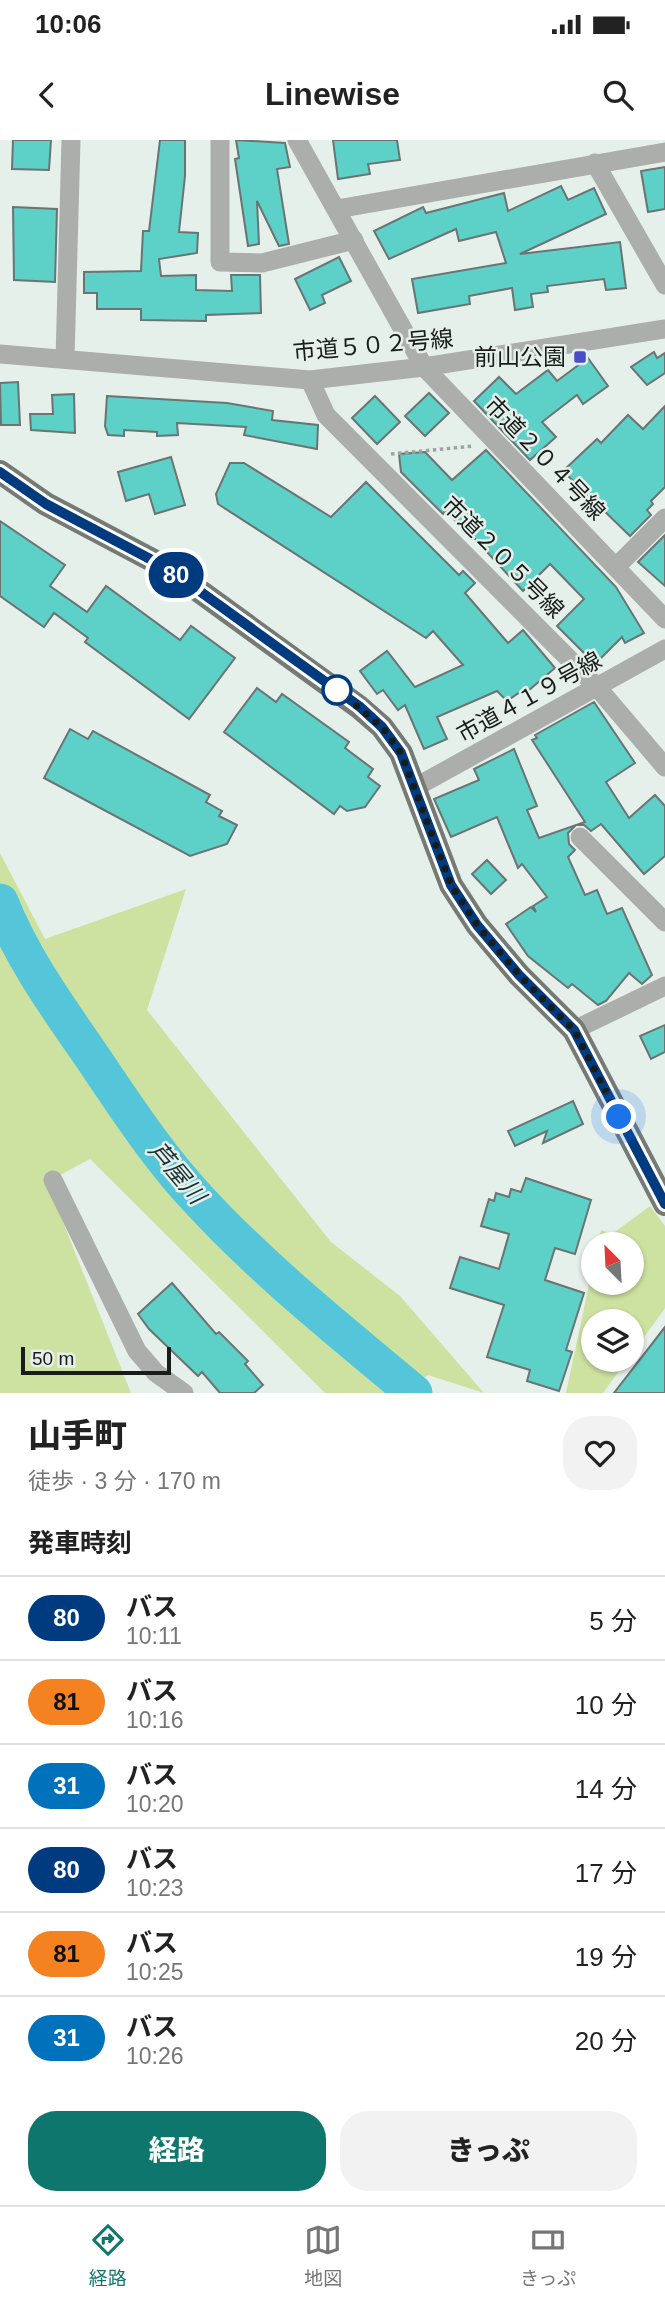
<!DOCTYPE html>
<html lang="ja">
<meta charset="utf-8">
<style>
:root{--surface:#fff;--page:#f2f2f2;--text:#222;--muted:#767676;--line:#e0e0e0;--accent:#0f766e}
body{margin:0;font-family:Helvetica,"Noto Sans JP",sans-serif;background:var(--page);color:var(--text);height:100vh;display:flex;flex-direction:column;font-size:26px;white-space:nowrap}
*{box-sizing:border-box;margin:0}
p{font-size:23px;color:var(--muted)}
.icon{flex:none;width:38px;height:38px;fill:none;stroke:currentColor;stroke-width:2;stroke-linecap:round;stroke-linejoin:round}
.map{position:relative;height:1253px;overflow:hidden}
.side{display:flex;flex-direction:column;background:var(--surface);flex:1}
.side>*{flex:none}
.badge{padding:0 14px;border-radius:23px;font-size:24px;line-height:46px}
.needle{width:46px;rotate:336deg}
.tools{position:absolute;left:581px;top:1092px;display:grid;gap:14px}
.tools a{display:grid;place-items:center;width:63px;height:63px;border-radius:50%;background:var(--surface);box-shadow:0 2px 5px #0004;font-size:35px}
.scale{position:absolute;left:21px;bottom:18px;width:150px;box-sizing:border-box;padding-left:7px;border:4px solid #181c1a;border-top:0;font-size:19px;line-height:24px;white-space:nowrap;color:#181c1a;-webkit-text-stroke:5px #e6f0eb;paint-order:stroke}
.you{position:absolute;width:35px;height:35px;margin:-18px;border:5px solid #fff;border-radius:50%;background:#1a73e8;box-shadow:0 0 0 10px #1a73e833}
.map>.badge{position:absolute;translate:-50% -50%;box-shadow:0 0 0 4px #fff}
h2{padding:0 28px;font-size:26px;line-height:63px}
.round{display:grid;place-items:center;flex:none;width:74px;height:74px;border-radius:28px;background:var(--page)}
.summary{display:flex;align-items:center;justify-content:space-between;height:119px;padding:0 28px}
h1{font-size:33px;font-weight:800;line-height:52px}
.cta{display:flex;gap:14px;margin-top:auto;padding:14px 28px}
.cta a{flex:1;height:80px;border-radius:28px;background:var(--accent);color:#fff;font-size:28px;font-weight:800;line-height:80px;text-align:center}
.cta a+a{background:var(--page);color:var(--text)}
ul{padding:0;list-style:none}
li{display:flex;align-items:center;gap:21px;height:84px;padding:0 28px;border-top:2px solid var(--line)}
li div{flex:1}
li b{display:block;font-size:26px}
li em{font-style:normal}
li .badge{min-width:77px;font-weight:700;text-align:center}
.status{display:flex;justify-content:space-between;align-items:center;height:49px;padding:0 35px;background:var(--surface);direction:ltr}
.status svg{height:19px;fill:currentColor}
header{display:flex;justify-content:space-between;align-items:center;height:91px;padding:0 28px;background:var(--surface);font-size:32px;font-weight:800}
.dock{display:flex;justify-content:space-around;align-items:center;height:98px;border-top:2px solid var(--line);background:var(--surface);font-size:19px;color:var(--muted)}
.dock a{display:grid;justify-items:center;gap:4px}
.dock .active{color:var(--accent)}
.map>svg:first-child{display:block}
.green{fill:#cde1a0}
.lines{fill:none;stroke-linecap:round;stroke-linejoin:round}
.river{stroke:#55c6d9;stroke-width:37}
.building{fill:#5dd0c7;stroke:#6a7473;stroke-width:2}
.path{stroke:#9ca4a0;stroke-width:3.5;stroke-dasharray:3.5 3.5;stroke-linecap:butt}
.minor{stroke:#abaeab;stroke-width:19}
.major{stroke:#757a74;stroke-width:24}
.line-casing{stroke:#fff;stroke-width:16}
.line{stroke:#003b80;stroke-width:10}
.walk{stroke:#181c1a;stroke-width:7;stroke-dasharray:0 12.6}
.poi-dot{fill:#4b4dc3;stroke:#e6f0eb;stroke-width:2.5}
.stop-dot{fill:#fff;stroke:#003b80;stroke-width:3.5}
.labels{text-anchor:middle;stroke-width:5;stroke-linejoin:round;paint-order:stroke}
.street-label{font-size:23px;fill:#181c1a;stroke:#e6f0eb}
.poi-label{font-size:23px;fill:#181c1a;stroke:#e6f0eb;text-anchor:end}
.water-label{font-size:24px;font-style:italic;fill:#1c3134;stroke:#e6f0eb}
</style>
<div class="status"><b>10:06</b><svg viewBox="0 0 49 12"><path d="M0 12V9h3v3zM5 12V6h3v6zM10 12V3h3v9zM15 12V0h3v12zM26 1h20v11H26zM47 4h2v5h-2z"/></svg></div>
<header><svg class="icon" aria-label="back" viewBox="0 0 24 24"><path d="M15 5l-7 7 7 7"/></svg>Linewise<svg class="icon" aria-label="search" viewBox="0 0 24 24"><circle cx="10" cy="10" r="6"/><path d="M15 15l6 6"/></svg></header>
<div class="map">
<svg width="665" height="1253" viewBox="0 0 665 1253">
<rect width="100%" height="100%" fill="#e6f0eb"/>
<g class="green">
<polygon points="0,713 45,799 186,749 147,870 331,1102 400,1156 484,1253 428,1235 402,1253 325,1253 90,1019 47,1042 131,1253 0,1253"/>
<polygon points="650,1066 665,1086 665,1168 632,1214 632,1181 593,1181 593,1220 627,1220 603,1253 566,1253 593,1126 593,1143 632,1143 632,1104 598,1104 601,1090 612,1094"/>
</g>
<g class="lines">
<path class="river" d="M 0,762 C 21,815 54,862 86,908 C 121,959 155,1013 197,1058 C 263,1130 339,1190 414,1253"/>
</g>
<g class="building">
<polygon points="13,0 51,0 49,30 12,29"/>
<polygon points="160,0 185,0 185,36 179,92 198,93 197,113 159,119 161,136 196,135 196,150 232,151 231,135 260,135 261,173 206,175 206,181 141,180 141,169 97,169 97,153 84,153 84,132 141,131 143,91 149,91"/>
<polygon points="236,0 285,3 290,27 277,29 289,104 279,106 257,61 259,104 248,106 235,19 239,18"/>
<polygon points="333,0 397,0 400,20 368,24 370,34 338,39"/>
<polygon points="665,27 665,69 648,72 641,31"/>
<polygon points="561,46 568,60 594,48 606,74 520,114 620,102 626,148 606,150 604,139 547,146 548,152 531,154 533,167 515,170 512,148 469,156 470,164 418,173 412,139 506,123 496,92 459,101 456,89 389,119 374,91 423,67 426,73 504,53 508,71"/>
<polygon points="13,67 57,69 55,142 14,140"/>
<polygon points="339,117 351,141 322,155 325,163 310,170 295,139"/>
<polygon points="654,212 657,218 665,213 665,233 647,245 631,227"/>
<polygon points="588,218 608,246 583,264 577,255 542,282 556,297 530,320 474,261 499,237 516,254 548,230 557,241"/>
<polygon points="18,242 20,285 1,285 0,243"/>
<polygon points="429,253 449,273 425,296 405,276"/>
<polygon points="74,254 75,293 31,290 30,274 53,274 52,255"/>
<polygon points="107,256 227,263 273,271 272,280 318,285 317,309 244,295 246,287 177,283 178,295 157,296 157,292 124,290 124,296 108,295 105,286"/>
<polygon points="375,256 400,282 377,304 352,278"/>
<polygon points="665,266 665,347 651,361 653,364 647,370 651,375 630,396 563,331 597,299 601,303 628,275 643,289"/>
<polygon points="486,310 616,447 644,493 625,503 622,497 595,524 557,486 584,459 550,424 523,451 475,399 445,371 443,374 401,332 399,314 425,312 452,340"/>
<polygon points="171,317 185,365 155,374 149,354 126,361 118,332"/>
<polygon points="230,323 244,323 331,377 366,342 459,435 463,431 475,443 465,453 508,503 523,490 555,528 528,551 526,548 507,561 497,551 437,577 447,599 424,609 405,565 398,570 383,550 377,554 360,531 387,511 415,547 463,525 433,491 426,498 218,364 216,354"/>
<polygon points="0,381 65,425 50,446 87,472 106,446 180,500 191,486 235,518 189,579 85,502 88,498 54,473 44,487 0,456"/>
<polygon points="665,395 665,446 638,422"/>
<polygon points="257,548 276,562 282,554 349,602 345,608 373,629 368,637 380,646 365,667 347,671 340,666 334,674 224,592"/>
<polygon points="594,562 635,623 606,642 629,678 655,655 665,666 665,716 644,734 601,684 591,691 584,685 576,685 568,693 569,704 575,710 568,717 585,755 597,750 607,774 622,768 652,835 642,844 629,833 606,861 598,865 572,844 568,848 528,816 506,784 531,767 536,772 533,766 547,757 522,724 518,728 497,677 451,697 434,659 479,640 474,629 514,609 537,666 527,670 539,698 585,682 532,600 537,598 535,595"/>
<polygon points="70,589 88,599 93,591 210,655 206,662 222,671 219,676 237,685 227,704 190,716 44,638"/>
<polygon points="487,720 506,740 491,754 472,734"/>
<polygon points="665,885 665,912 651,919 640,896"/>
<polygon points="573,961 583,984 543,1003 547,991 515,1006 508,991"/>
<polygon points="526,1038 591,1060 575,1114 555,1108 545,1140 584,1153 566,1210 572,1212 559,1251 527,1241 530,1230 487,1217 504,1165 450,1148 460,1117 499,1129 509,1094 481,1086 489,1059 494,1061 496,1053 509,1057 511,1049 521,1052"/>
<polygon points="172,1143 216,1194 219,1192 248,1221 245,1224 263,1245 254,1253 220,1253 202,1232 198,1236 149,1189 138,1174"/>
<polygon points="665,1187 665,1253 614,1253"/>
</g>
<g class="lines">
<polyline class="path" points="391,314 474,306"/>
<g class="minor">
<polyline points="220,0 220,122 262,123 354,100"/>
<polyline points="297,0 424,227 665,479"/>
<polyline points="595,23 665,145"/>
<polyline points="337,69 665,12"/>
<polyline points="0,214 310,240 424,227 665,189"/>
<polyline points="65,219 71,0"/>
<polyline points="310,240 326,275 597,547 665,627"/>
<polyline points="616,427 665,378"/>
<polyline points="416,647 665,509"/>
<polyline points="580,697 665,782"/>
<polyline points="574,890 665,846"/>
<polyline points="53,1040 137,1211 156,1233 184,1253"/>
</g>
<polyline class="major" points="0,332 46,364 169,429 359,567 382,587 401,613 451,745 477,785 519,835 574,890 665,1064"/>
</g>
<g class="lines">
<g class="line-casing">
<polyline id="line" points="0,332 46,364 169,429 359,566 382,587 401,613 451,745 477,785 519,835 574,890 665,1064"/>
</g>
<use href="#line" class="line"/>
<polyline class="walk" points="337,550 382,587 401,613 451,745 477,785 519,835 574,890 619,977"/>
</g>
<rect class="poi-dot" x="573" y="210" width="14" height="14" rx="3.5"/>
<circle class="stop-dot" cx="337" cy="550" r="14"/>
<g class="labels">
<g class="street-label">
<text transform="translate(373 205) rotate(-5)" y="8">市道５０２号線</text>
<text transform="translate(545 318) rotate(46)" y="8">市道２０４号線</text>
<text transform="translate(503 417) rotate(45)" y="8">市道２０５号線</text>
<text transform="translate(529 557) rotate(-29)" y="8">市道４１９号線</text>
</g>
<g class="poi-label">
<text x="566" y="225">前山公園</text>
</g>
<g class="water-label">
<text transform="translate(177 1033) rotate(50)" y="8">芦屋川</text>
</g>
</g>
</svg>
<div class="tools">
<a><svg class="needle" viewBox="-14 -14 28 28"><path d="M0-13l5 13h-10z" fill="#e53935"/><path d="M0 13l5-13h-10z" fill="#767676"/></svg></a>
<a><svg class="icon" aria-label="layers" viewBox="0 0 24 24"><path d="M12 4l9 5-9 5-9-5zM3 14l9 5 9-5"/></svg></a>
</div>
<div class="scale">50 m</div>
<div class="you" style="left:619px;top:977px"></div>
<b class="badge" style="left:176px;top:435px;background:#003b80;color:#fff">80</b>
</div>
<section class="side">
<div class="summary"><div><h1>山手町</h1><p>徒歩 · 3 分 · 170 m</p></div><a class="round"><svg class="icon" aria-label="heart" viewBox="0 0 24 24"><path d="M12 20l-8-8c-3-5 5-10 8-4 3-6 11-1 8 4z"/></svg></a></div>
<h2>発車時刻</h2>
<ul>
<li><span class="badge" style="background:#003b80;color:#fff">80</span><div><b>バス</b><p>10:11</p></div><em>5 分</em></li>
<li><span class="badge" style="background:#f58220;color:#111">81</span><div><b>バス</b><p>10:16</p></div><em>10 分</em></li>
<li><span class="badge" style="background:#0072bc;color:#fff">31</span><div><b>バス</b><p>10:20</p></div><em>14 分</em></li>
<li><span class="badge" style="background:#003b80;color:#fff">80</span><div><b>バス</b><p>10:23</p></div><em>17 分</em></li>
<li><span class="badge" style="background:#f58220;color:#111">81</span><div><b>バス</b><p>10:25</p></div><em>19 分</em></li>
<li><span class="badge" style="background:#0072bc;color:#fff">31</span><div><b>バス</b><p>10:26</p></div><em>20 分</em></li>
</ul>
<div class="cta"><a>経路</a><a>きっぷ</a></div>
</section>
<nav class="dock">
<a class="active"><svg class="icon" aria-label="directions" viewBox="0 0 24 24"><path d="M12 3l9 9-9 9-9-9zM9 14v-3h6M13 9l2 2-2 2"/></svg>経路</a>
<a><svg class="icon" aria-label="map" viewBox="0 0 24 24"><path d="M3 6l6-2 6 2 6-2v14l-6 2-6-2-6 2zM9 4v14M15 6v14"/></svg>地図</a>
<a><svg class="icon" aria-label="tickets" viewBox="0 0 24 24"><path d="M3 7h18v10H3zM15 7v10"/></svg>きっぷ</a>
</nav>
